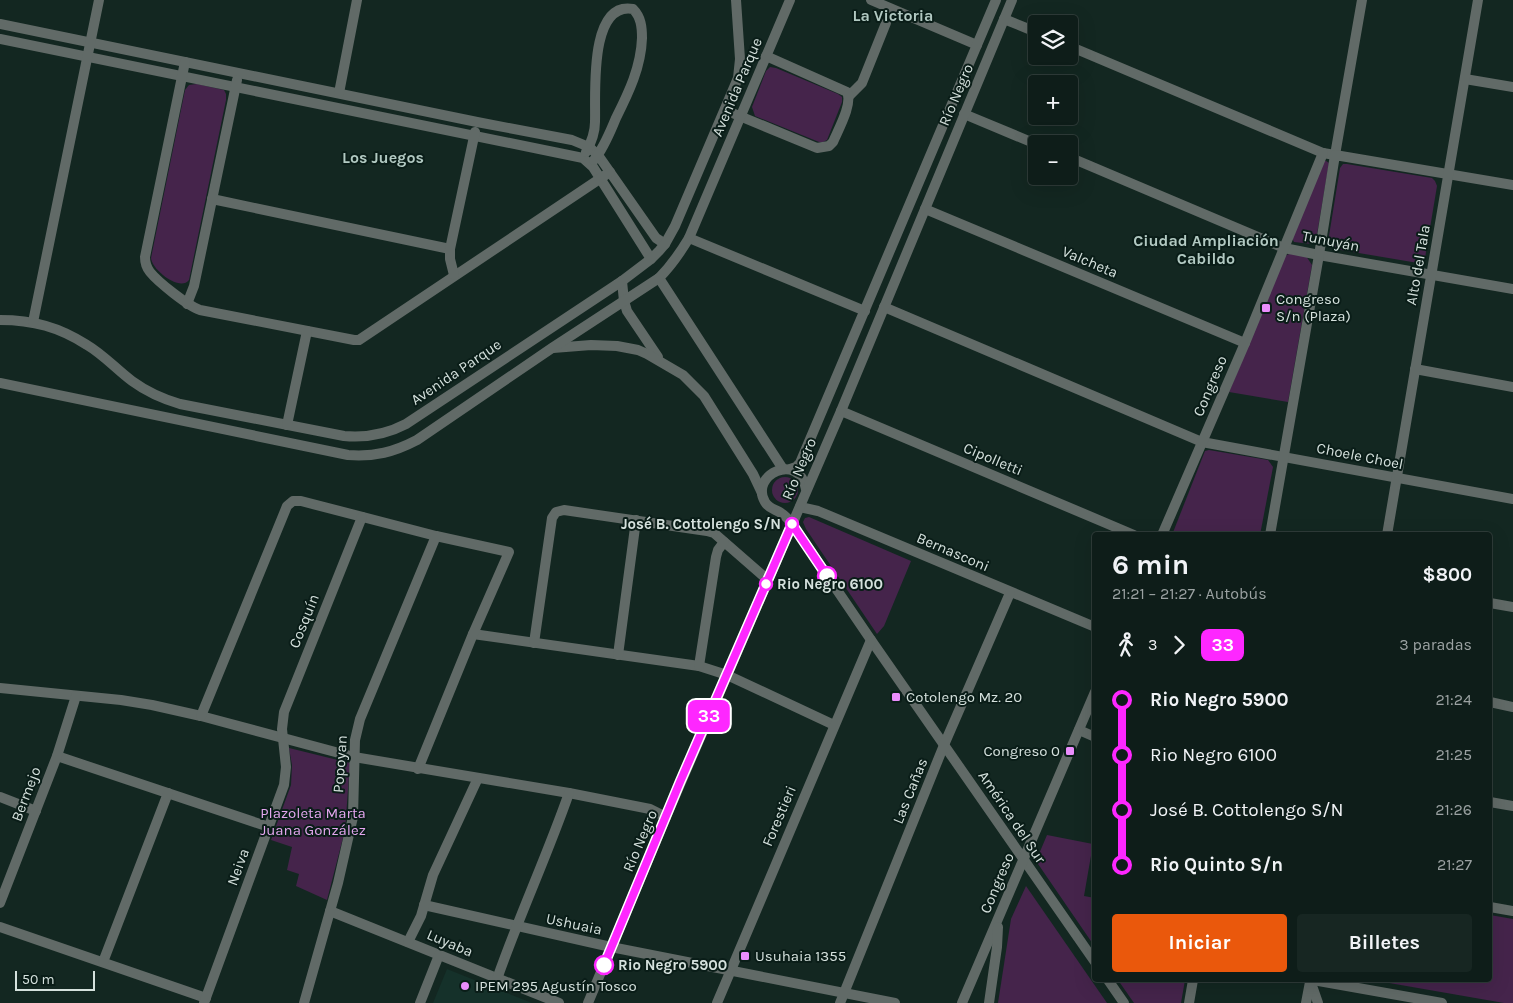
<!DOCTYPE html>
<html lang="es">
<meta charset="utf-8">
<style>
:root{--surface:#0e1d19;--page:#172622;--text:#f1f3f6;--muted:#9ba2a2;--line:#2e3b38;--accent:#ea580c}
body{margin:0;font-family:Karla,sans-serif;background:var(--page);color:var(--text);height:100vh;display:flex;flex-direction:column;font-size:19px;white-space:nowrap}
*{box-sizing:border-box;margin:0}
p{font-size:16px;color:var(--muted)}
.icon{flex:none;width:28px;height:28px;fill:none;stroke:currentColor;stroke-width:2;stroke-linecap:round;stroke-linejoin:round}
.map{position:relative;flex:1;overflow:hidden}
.drawer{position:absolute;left:1092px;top:532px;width:400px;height:450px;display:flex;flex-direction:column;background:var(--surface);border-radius:5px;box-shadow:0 5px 20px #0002,0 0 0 1px var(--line)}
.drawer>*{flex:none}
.badge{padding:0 10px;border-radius:8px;font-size:18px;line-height:32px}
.tools{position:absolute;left:1028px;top:15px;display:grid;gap:10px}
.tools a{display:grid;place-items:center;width:50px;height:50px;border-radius:5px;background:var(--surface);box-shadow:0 5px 20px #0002,0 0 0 1px var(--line);font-size:25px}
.scale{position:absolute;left:15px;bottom:12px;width:80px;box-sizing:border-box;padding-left:5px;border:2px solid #d5e1dd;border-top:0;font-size:14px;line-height:18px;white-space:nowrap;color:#d5e1dd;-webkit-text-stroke:4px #0a1d18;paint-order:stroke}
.map>.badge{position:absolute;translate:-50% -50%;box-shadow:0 0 0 2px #fff}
.legs{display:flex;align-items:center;gap:8px;height:55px;padding:0 20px;font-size:16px}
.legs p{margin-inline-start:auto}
.summary{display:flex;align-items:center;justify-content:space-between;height:85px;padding:0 20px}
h1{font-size:28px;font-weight:700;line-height:38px}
.primary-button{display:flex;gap:10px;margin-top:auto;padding:10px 20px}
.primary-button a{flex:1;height:58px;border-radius:5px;background:var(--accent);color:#fff;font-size:20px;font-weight:700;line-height:58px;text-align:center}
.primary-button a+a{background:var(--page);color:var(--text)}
ul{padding:0 20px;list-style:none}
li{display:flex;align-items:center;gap:18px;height:55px;font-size:19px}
li i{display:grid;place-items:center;width:8px;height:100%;margin:0 6px;background:currentColor}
li i::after{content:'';width:12px;height:12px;margin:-6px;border:4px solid;border-radius:50%;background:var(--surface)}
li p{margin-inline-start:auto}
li:first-child i{background:linear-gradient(#0000 50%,currentColor 0)}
li:last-child i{background:linear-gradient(currentColor 50%,#0000 0)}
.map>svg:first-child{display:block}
.built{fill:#15312a}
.green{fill:#45244b}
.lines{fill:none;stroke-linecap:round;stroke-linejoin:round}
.minor{stroke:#616a67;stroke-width:10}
.line-1-casing{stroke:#fff;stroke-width:11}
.line-1{stroke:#fe27ff;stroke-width:8}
.poi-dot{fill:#ea8dfc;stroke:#0a1d18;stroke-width:2}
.stop-1-dot{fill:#fff;stroke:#fe27ff;stroke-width:2.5}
.labels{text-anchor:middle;stroke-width:4;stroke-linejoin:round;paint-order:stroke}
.street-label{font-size:15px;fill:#d5e1dd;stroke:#0a1d18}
.poi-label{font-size:15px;fill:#d5e1dd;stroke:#0a1d18;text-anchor:start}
.stop-label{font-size:15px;font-weight:bold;fill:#d5e1dd;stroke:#0a1d18;text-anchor:start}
.park-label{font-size:15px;fill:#e3a6ee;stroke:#0a1d18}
.neighbourhood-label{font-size:16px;font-weight:bold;fill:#b2c9c2;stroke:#0a1d18}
</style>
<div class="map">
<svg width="1513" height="1003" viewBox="0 0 1513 1003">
<rect width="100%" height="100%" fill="#132721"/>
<polygon class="built" points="447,969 532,1003 433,1003"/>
<g class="green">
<polygon points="770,67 776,68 838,94 842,97 842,102 827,140 823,142 819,142 755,116 752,107 766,71"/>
<path d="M 197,84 L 224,90 L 226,94 L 226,100 L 189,280 C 180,292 152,270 151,258 L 185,90 L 189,85 Z"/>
<polygon points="1322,161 1326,161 1329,163 1316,240 1312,244 1294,242 1291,236"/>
<polygon points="1343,164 1347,164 1432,178 1435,181 1437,186 1425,258 1418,263 1335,249 1331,246 1328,242 1340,168"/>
<polygon points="1291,253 1306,256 1312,265 1288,402 1229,392 1285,256"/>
<polygon points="1209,450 1268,460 1273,467 1260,535 1172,535 1205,451"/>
<circle cx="785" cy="490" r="13"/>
<polygon points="809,517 911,561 884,626 877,634 806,529 803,522 805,518"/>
<polygon points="289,748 350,763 345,830 327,900 296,886 299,874 287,870 292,847 271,840 291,785 292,765"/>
<polygon points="1047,835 1093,844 1084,896 1095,898 1095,947 1036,861"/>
<polygon points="1026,886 1107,1003 998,1003 1011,919"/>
<polygon points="1490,915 1513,919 1513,1003 1504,1003 1372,980 1490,980"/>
<polygon points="1118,980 1185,980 1181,1003 1134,1003"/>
</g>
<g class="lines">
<g class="minor">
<polyline points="871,0 977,45"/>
<polyline points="1004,19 1036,32"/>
<polyline points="0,24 477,122 572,140 589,147 598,155 656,238 665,244"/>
<polyline points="0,39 583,158 593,167 651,259"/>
<polyline points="1069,46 1323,153 1335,155 1362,0"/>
<path d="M 185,62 L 145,257 C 145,262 146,267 150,272 C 158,282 188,306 200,310 L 354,340 L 359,340 L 610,172"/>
<polyline points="1465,79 1513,87"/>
<polyline points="339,93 357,0"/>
<polyline points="849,96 862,83 886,23"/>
<path d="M 725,110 L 817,148 L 829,146 L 833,142 C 838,130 853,104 847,92 L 766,56"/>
<polyline points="964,114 1036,144"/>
<path d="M 586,152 C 591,143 595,133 595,122 C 596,97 588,1 633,9 C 641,17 642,27 642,38 C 641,67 629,92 616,118 C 610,132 604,148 594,160"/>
<polyline points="1069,157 1284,248 1319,255 1513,289"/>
<polyline points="212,199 450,249"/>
<polyline points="925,209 1245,343"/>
<polyline points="689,238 865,311"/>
<polyline points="454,275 450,259 450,249 475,132"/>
<polyline points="659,278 783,469"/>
<polyline points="622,281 624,301 627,311 658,357"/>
<polyline points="187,304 194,286 237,80"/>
<polyline points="884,307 1202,442 1513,499"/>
<path d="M 0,320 C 33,320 59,327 87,345 C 104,355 117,370 132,381 C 147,392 163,399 180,404 L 344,436 C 366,438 387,434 406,424 L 622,281 L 651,259 L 659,251 L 665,244 L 675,226 L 738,78 L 740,59 L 736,0"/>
<polyline points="33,322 99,0"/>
<polyline points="553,348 591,345 617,346 638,350 647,354 683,375 704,396 753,474 762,493"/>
<polyline points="1415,369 1513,387"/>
<path d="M 0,383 L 348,455 C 375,457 394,452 417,440 L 552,348 L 659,278 C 671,266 680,253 689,238 L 790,0"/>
<polyline points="841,411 1134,535"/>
<polyline points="287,425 307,331"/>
<polyline points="790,469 796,467 800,463 996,0"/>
<path d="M 806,489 C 799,451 749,475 765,502 C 769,509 775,509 781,513 C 786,516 789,520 792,524 L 871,640 L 1095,962"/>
<polyline points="800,507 818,511 1095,627"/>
<polyline points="1162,535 1245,343 1323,153"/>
<polyline points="1270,535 1319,255 1335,155 1513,185"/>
<polyline points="1387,535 1478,0"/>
<polyline points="1490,603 1513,607"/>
<polyline points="473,634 699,666 727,675 834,725"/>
<polyline points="534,643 552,518 556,512 564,510 707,531 714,533 768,580"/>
<polyline points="618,655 636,520"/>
<polyline points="699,666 716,557 718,550 724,542"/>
<polyline points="0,688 121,700 152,705 201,716 354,757 569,793 650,809 666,817"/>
<polyline points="1490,702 1513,707"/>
<polyline points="201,716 287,506 293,501 301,501 436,536 509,552 473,634 418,769"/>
<polyline points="1079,730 1095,737"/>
<polyline points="57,756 269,827"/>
<polyline points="0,797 36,811"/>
<polyline points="1490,802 1513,806"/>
<polyline points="0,903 57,756 76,696"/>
<polyline points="424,905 611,947 895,1003"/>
<polyline points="1490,907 1513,911"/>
<polyline points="330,911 559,1003"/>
<polyline points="0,927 206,998"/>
<polyline points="408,942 421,916 433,875 478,778"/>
<polyline points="103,962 168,793"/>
<path d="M 497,979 C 519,916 547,856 569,793"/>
<polyline points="1108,980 1124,1003"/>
<polyline points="1310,980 1318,1003"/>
<polyline points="1313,980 1442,1003"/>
<polyline points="204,1003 284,785 286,767 282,729 284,712 362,517"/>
<polyline points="304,1003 338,883 353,817 355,740 360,719 436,536"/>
<polyline points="420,1003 439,955"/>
<polyline points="588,1003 666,817 841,411 1012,0"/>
<polyline points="717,1003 871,640"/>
<polyline points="840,1003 944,745 1010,593"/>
<polyline points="962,1003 1095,692"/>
<polyline points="989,1003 997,947 998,927"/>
<polyline points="1189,1003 1193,980"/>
<polyline points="1306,1003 1310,982"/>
</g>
</g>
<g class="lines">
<g class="line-1-casing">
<polyline id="line-1" points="604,965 680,782 792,524 827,576"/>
</g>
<use href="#line-1" class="line-1"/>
</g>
<g class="poi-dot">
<rect x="1261" y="303" width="10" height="10" rx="2.5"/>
<rect x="891" y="692" width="10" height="10" rx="2.5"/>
<rect x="1065" y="746" width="10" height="10" rx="2.5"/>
<rect x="740" y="951" width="10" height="10" rx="2.5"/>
<circle cx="465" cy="986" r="5"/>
</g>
<g class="stop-1-dot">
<circle cx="792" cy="524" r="6"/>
<circle cx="827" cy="576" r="9"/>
<circle cx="766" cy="584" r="6"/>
<circle cx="604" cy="965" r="9"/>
</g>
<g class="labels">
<g class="street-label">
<text transform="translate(737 87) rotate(-67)" y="5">Avenida Parque</text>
<text transform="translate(956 95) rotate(-67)" y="5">Río Negro</text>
<text transform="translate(1331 241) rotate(11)" y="5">Tunuyán</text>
<text transform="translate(1090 262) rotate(23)" y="5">Valcheta</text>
<text transform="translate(1418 265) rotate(-80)" y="5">Alto del Tala</text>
<text transform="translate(456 372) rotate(-34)" y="5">Avenida Parque</text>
<text transform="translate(1210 386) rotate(-67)" y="5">Congreso</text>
<text transform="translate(1360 456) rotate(11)" y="5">Choele Choel</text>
<text transform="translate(993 459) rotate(23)" y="5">Cipolletti</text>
<text transform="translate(799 469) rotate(-67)" y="5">Río Negro</text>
<text transform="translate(953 552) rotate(23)" y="5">Bernasconi</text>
<text transform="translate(304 621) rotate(-68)" y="5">Cosquín</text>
<text transform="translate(340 764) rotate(-86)" y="5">Popoyan</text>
<text transform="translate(910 791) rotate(-68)" y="5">Las Cañas</text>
<text transform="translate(26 794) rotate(-69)" y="5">Bermejo</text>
<text transform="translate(779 816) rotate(-67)" y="5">Forestieri</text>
<text transform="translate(1012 817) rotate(56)" y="5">América del Sur</text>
<text transform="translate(640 841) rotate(-67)" y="5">Río Negro</text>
<text transform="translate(238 867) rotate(-70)" y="5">Neiva</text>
<text transform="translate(997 883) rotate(-67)" y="5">Congreso</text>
<text transform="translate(574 924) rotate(12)" y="5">Ushuaia</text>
<text transform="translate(450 943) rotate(23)" y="5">Luyaba</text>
</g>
<g class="poi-label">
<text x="1276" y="304">Congreso<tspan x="1276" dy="17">S/n (Plaza)</tspan></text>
<text x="906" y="702">Cotolengo Mz. 20</text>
<text x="1060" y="756" text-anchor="end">Congreso 0</text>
<text x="755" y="961">Usuhaia 1355</text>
<text x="475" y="991">IPEM 295 Agustín Tosco</text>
</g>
<g class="stop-label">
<text x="781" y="529" text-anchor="end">José B. Cottolengo S/N</text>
<text x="777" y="589">Rio Negro 6100</text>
<text x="618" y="970">Rio Negro 5900</text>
</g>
<g class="park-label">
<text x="313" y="818">Plazoleta Marta<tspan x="313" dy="17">Juana González</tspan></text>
</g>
<g class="neighbourhood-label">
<text x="893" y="21">La Victoria</text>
<text x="383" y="163">Los Juegos</text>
<text x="1206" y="246">Ciudad Ampliación<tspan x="1206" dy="18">Cabildo</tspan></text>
</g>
</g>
</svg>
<div class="tools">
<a><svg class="icon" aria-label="layers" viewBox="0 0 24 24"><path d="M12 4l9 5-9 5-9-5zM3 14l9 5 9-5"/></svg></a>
<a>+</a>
<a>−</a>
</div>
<div class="scale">50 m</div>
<b class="badge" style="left:709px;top:716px;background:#fe27ff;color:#fff">33</b>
<section class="drawer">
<div class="summary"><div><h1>6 min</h1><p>21:21 – 21:27 · Autobús</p></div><b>$800</b></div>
<div class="legs"><svg class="icon" aria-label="walk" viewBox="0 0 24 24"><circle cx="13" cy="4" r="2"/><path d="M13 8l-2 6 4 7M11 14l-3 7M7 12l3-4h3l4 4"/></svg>3<svg class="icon" aria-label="forward" viewBox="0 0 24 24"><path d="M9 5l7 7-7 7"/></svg><b class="badge" style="background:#fe27ff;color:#fff">33</b><p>3 paradas</p></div>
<ul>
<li><i style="color:#fe27ff"></i><b>Rio Negro 5900</b><p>21:24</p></li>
<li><i style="color:#fe27ff"></i><span>Rio Negro 6100</span><p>21:25</p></li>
<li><i style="color:#fe27ff"></i><span>José B. Cottolengo S/N</span><p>21:26</p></li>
<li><i style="color:#fe27ff"></i><b>Rio Quinto S/n</b><p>21:27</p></li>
</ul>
<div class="primary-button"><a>Iniciar</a><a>Billetes</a></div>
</section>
</div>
